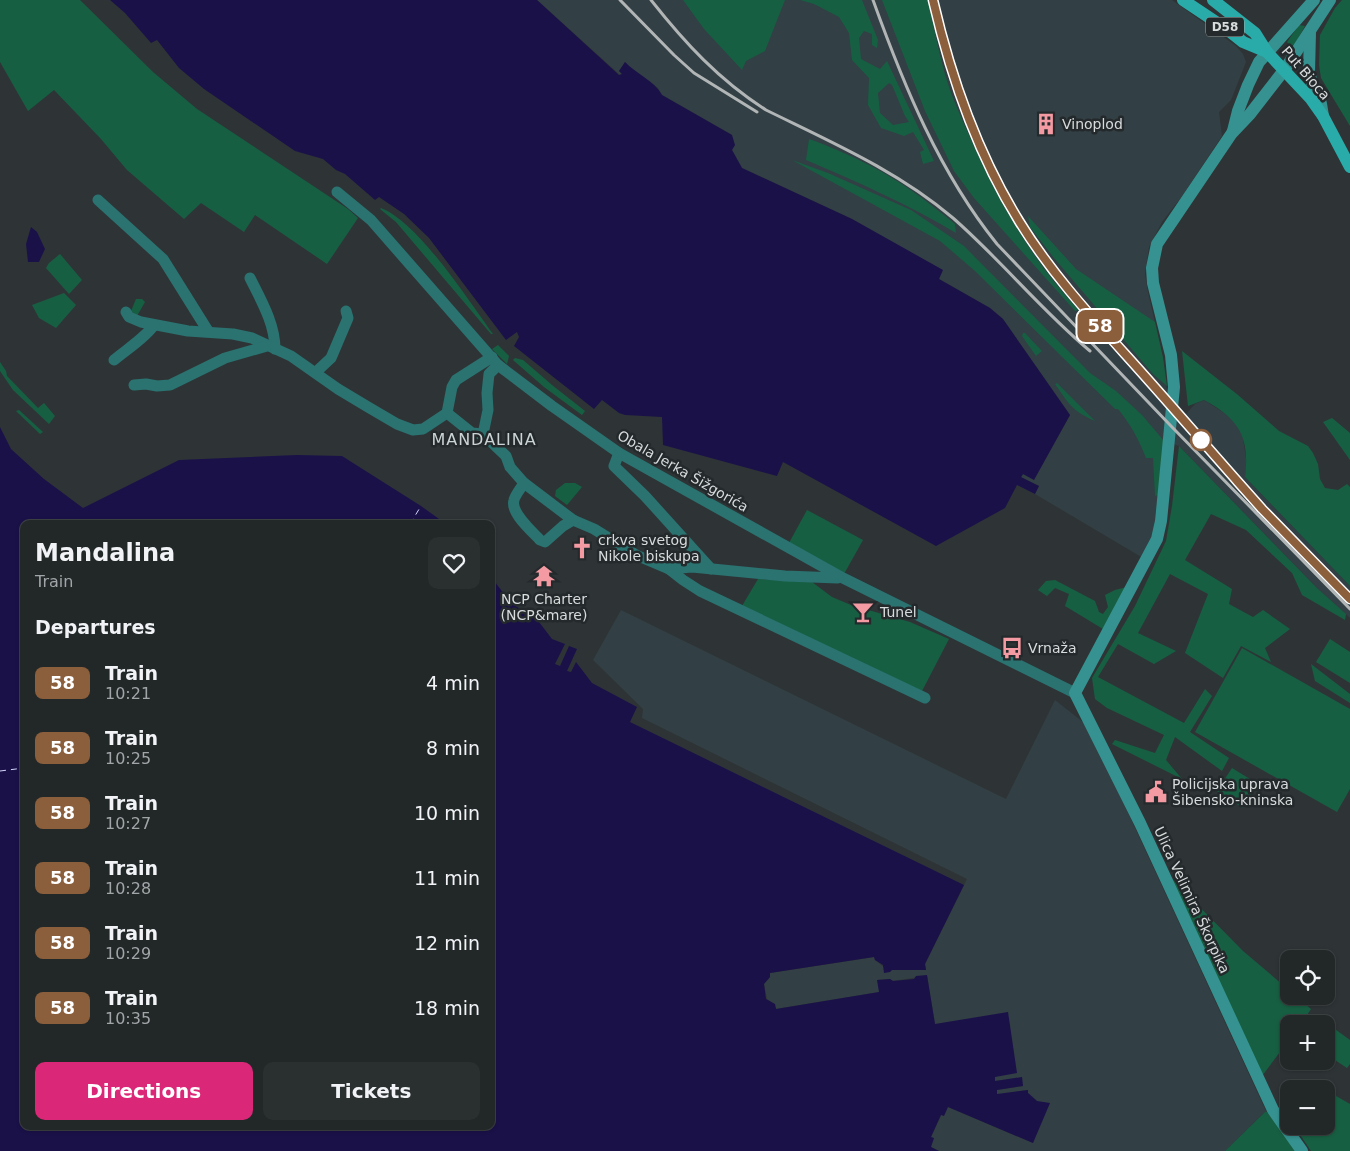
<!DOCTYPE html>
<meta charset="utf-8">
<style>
:root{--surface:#222728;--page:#2a2f30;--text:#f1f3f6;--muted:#a2a5a8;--line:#3f4445;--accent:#db2777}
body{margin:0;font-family:"DejaVu Sans",sans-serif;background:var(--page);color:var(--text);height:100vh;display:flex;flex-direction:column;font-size:19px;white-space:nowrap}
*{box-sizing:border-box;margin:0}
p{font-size:16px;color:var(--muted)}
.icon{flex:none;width:28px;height:28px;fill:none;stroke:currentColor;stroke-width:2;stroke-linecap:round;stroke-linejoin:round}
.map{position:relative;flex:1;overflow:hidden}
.details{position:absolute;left:20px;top:520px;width:475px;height:610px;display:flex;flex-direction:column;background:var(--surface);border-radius:10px;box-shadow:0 1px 4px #0004,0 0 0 1px var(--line)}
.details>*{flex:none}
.badge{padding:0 10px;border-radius:8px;font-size:18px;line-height:32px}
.fabs{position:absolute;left:1280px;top:950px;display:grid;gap:10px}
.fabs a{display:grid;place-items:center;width:55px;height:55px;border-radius:10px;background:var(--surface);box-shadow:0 1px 4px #0004,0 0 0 1px var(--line);font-size:25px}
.map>.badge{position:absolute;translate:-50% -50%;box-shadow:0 0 0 2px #fff}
h2{padding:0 15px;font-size:19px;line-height:45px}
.round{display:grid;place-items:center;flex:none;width:52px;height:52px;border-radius:10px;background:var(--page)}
.head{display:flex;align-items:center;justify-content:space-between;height:85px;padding:0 15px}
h1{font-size:24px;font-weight:700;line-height:38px}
.cta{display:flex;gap:10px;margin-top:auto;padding:10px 15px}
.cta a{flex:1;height:58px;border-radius:10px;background:var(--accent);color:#fff;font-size:20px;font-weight:700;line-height:58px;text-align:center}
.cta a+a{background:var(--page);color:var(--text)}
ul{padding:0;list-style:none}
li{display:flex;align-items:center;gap:15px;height:65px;padding:0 15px}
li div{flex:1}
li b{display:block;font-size:19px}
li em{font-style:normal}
li .badge{min-width:55px;font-weight:700;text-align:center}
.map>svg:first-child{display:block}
.built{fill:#323f44}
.green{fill:#175f43;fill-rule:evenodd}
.water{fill:#1a1149}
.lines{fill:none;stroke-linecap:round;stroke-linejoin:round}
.ferry{stroke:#d4d6fb;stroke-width:1;stroke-dasharray:6 5;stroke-linecap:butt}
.street{stroke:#2a7371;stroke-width:11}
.secondary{stroke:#369290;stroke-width:12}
.primary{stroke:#29aca9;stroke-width:12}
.rail{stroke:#b1b5b6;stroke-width:3}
.line-casing{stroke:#fff;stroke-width:11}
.line{stroke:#8b5e3c;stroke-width:8}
.stop-dot{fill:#fff;stroke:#8b5e3c;stroke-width:2.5}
.labels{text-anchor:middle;stroke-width:5;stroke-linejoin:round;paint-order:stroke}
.shield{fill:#242a2c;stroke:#a2a6a7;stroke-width:1}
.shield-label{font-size:12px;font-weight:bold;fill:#d8dbdc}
.street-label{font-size:14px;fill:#d8dbdc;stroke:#242a2c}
.poi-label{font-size:14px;fill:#d8dbdc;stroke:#242a2c;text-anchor:start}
.quarter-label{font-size:16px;letter-spacing:1px;fill:#cbd3d5;stroke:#242a2c}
</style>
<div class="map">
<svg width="1350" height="1151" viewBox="0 0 1350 1151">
<rect width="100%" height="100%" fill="#2e3436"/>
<g class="built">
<polygon points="537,0 1172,0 1236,46 1243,54 1246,62 1231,100 1219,112 1222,136 1183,195 1162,222 1149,247 1145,274 1148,292 1163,358 1167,392 1186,414 1195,404 1204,400 1229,416 1242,432 1247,464 1245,477 1350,586 1350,618 1317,588 1179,446 1164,441 1153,537 1143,558 1035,494 1039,486 1021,478 1023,474 1034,479 1070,415 1003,319 990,308 939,279 942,270 852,219 742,168 732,150 732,135 662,95 658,88 630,68 625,62 619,71 622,74 620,75"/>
<polygon points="621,610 1006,799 1055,700 1088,726 1266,1111 1225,1151 939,1151 931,1147 931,1137 941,1115 948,1107 1033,1143 1037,1101 1028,1093 1027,1090 997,1095 996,1090 1023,1086 1021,1078 995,1081 994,1077 935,1024 927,976 892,981 890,979 878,980 880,992 776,1009 774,1004 767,999 764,984 770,977 770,973 874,957 875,960 890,972 891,970 926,970 925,964 967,879 642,718 643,709 593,660"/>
</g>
<g class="green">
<polygon points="0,0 80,0 153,72 197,109 348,209 358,218 327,264 255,215 244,232 201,203 184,219 127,170 101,139 54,90 28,111 0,62"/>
<polygon points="683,0 785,0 765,51 746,61 742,70 704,29"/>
<path d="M 800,0 L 862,0 L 878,40 L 877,48 L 872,45 L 872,34 L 864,31 L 859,38 L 861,59 L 880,69 L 887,61 L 934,161 L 923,164 L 920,152 L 924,150 L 913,132 L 904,136 L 881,128 L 868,105 L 869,78 L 852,60 L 849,33 L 839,17 L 814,4 ZM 889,83 L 892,85 L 905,116 L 909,122 L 893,125 L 880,113 L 878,93 Z"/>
<path d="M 882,0 L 928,0 C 933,22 937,45 943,67 C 949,91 960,115 970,137 C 998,200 1031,260 1079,310 L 1075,311 L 974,198 L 954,171 L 925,111 Z"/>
<polygon points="1342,0 1350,0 1350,126 1321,78 1319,65 1320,35 1335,8"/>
<polygon points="1299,25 1305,26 1295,44 1291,46 1287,42"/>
<path d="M 809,139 C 843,151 883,170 912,191 C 927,201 941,213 955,224 L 956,233 C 908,204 857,182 806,160 Z"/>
<path d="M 792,160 L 828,173 L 911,210 L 964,246 L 1090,373 L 1116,391 L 1142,415 L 1164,441 L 1160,495 L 1155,496 L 1153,458 L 1146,458 C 1139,440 1131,425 1118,409 L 1115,409 L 975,271 L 940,241 Z"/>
<path d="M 381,208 C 419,223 468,300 493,334 L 491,334 L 396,222 L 380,209 Z"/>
<polygon points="1028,216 1076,269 1155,322 1163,358 1167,386 1153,374 1054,258 1030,227"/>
<polygon points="60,254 82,280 69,294 46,268 49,263"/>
<polygon points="64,293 76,305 56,328 39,318 32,305"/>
<polygon points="136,299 142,299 145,302 137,316 131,311"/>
<polygon points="1023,333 1025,333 1042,351 1036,356 1022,336"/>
<polygon points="498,345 509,356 507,364 492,349"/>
<path d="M 1182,351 L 1238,395 L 1279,431 L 1308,446 L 1313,453 L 1318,464 L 1320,479 L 1325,488 L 1338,490 L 1347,484 L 1350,487 L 1350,586 L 1245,477 C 1250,437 1239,419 1204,400 L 1188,406 Z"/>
<polygon points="515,358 523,360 552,385 585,411 582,415 544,387 513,360"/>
<polygon points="0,362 6,371 7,376 38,408 44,403 55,416 49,424 13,390 0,371"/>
<path d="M 1057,383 L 1095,421 C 1072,411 1069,404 1055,384 Z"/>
<polygon points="19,410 43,432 40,434 16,411"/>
<polygon points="1332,418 1350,433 1350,460 1323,422"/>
<polygon points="1179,446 1317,588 1346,614 1345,620 1302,595 1292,573 1246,530 1211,514 1185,560 1232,589 1229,604 1253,617 1263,610 1290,629 1265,648 1271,662 1241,646 1223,678 1185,653 1208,594 1170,574 1138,633 1176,651 1154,664 1118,644 1098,677 1184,723 1205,689 1212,696 1190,732 1229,758 1222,771 1175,737 1166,760 1182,779 1112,744 1115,740 1155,753 1164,735 1107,708 1095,699 1092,678 1135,606 1166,541 1172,506"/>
<polygon points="565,483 575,483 582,487 567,505 555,496 556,490"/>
<polygon points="807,510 863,540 844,574 789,543"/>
<polygon points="758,579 812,582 832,597 851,605 910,622 949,639 921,693 742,606"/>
<polygon points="1055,580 1095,601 1099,612 1103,614 1108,607 1105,595 1115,590 1127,587 1103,629 1065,606 1069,594 1055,588 1047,596 1038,590 1046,581"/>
<polygon points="1330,639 1350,652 1350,683 1316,662"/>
<polygon points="1242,648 1350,709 1350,789 1337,812 1195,732"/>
<polygon points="1311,664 1350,694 1350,703 1315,681"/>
<polygon points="1232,768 1258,784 1243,808 1217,791"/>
<polygon points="1172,879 1243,951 1289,990 1289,996 1296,996 1311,1009 1301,1024 1289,1024 1289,1040 1262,1076"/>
<polygon points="1314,1014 1350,1040 1350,1064 1347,1068 1326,1054 1326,1024 1307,1024"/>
<polygon points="1336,1096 1350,1104 1350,1151 1311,1151 1297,1130 1302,1126 1326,1126 1326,1105"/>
<polygon points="1266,1111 1297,1151 1225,1151"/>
</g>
<g class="water">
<path d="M 110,0 L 537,0 L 619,75 L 622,74 L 619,71 L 625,62 C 636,74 654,80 662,95 L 732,135 L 735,145 L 732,150 L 742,168 L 852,219 L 943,270 L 939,279 L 990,308 L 1003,319 L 1070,415 L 1034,480 L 1023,474 L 1021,477 L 1039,486 L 1035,494 L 1017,485 L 1005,508 L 936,546 L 783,462 L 777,476 L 663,445 L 662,417 L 625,415 L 619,413 L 602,400 L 594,409 L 514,346 L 519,337 L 517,332 L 506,340 L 429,238 L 404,214 L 379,197 L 375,200 L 345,174 L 336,170 L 323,159 L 295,151 L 204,89 L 179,68 L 157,40 L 151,43 L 125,13 Z"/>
<polygon points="31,227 37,232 45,249 39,262 28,262 26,244"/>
<polygon points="0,427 11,449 44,479 83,508 179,460 297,455 342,456 421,506 446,524 24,524 24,1126 491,1126 491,577 512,604 536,618 552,639 565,644 555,664 560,666 569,646 577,649 567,671 571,672 576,662 592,683 637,707 630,722 964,885 925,964 926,970 892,970 890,972 884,973 883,965 875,960 874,957 770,973 770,977 764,984 766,999 775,1004 776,1009 879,992 877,980 890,979 893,981 914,979 916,976 927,975 935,1024 1008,1012 1017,1073 995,1077 995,1081 1022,1077 1023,1086 997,1090 997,1094 1028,1090 1028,1093 1037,1101 1050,1103 1033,1143 948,1107 944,1116 941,1115 931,1137 934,1138 931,1147 939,1151 0,1151"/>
</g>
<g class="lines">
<g class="ferry">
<polyline points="410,524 421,506"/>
<polyline points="0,771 24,768"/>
</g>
<g class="street">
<polyline points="337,192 371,220 498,365 552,406 619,453 843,578 1075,693"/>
<polyline points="98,200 163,259 208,331"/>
<path d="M 250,278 C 261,300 275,324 275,349"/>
<polyline points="126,312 129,317 141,322 188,331 233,334 252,338 291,356 338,389 368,407 397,424 413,430 423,429 447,413 452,387 456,380 492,357"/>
<path d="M 114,360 C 127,349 145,338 154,325"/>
<polyline points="316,372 331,358 348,318 346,311"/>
<polyline points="134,385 146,384 157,386 170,385 225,358 267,346"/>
<polyline points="447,413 472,433 483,434 506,456 510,467 524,483 573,520"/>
<polyline points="483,434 488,410 487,393 489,374 498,365"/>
<polyline points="619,453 614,466 645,496 711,569"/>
<path d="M 524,483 C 521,488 515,495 514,500 C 510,513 532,531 540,540 L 545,542 L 563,526 L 573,520 L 594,529 L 636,555 L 669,569 L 692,567 L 785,576 L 838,578"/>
<polyline points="669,569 683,580 700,591 925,698"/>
</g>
<g class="secondary">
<polyline points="1310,32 1309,72 1312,83 1318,92 1321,104 1323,116"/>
<polyline points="1233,131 1238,111 1248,85 1259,62 1314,0"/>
<polyline points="1302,1151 1273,1110 1140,823 1075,693 1157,539 1161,521 1174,387 1171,355 1153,283 1152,268 1157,244 1232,133 1250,114 1285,69 1330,0"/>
</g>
<g class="primary">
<polyline points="1183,0 1228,30 1243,42 1267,52"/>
<polyline points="1213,0 1255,33 1267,52 1311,99 1323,116 1350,167"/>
</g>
<g class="rail">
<polyline points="620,0 674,55 694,73 757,112"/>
<path d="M 651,0 C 685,43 719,80 766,110 C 831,142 898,171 953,218 C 1001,260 1041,310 1090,351"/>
<path d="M 873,0 C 904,86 939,172 997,244 L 1171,426 L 1350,609"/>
<path d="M 933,0 C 953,87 984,169 1034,243 C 1071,300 1120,349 1166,399 C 1199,437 1231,477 1266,513"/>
</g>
</g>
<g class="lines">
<g class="line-casing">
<path id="line" d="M 933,0 C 951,78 977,153 1019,221 C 1049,270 1087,312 1125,354 C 1163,396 1200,439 1238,482 L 1262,509 L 1350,599"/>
</g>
<use href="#line" class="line"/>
</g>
<defs>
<g id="building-bare" transform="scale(1.725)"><path d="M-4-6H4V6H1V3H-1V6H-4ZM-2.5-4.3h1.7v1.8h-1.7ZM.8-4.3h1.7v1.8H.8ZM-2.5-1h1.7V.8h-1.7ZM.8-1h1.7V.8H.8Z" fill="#f49aa3" stroke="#242a2c" stroke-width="2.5" paint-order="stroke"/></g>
<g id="church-bare" transform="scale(1.725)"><path d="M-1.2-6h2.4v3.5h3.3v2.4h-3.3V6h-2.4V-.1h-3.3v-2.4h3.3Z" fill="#f49aa3" stroke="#242a2c" stroke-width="2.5" paint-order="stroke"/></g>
<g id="temple-bare" transform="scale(1.725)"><path d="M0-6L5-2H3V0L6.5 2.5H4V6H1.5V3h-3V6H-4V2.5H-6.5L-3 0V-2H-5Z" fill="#f49aa3" stroke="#242a2c" stroke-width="2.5" paint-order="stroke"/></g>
<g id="bar-bare" transform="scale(1.725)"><path d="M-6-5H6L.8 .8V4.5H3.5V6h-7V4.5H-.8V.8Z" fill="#f49aa3" stroke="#242a2c" stroke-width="2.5" paint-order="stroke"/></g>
<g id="bus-bare" transform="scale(1.725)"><path d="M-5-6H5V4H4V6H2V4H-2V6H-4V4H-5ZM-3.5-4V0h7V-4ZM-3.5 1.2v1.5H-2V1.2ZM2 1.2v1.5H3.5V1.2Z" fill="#f49aa3" stroke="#242a2c" stroke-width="2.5" paint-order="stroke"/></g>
<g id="civic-bare" transform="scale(1.725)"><path d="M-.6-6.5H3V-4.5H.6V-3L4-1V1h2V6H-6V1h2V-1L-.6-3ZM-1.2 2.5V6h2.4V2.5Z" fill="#f49aa3" stroke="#242a2c" stroke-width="2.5" paint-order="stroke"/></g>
</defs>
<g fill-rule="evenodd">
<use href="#building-bare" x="1046" y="124"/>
<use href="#church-bare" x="582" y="548"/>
<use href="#temple-bare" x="544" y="576"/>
<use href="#bar-bare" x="863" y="612"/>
<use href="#bus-bare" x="1012" y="648"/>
<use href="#civic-bare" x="1156" y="792"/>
</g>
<circle class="stop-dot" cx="1201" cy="440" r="10"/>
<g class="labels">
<rect class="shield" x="1206" y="17.5" width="38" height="19" rx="4"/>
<g class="shield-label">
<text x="1225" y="31">D58</text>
</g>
<g class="street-label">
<text transform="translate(1306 73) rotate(49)" y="5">Put Bioca</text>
<text transform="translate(683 471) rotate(30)" y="5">Obala Jerka Šižgorića</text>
<text transform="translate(1192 900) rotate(65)" y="5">Ulica Velimira Škorpika</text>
</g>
<g class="poi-label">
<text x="1062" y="129">Vinoplod</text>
<text x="598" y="545">crkva svetog<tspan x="598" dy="16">Nikole biskupa</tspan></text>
<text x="544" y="604" text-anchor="middle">NCP Charter<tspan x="544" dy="16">(NCP&amp;mare)</tspan></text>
<text x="880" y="617">Tunel</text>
<text x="1028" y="653">Vrnaža</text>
<text x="1172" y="789">Policijska uprava<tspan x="1172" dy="16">Šibensko-kninska</tspan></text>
</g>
<g class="quarter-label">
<text x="484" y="445">MANDALINA</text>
</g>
</g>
</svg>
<div class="fabs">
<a><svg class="icon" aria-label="locate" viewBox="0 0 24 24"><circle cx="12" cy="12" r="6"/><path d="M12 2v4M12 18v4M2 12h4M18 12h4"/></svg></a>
<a>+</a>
<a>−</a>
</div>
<b class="badge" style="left:1100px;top:326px;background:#8b5e3c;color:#fff">58</b>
<section class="details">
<div class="head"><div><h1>Mandalina</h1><p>Train</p></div><a class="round"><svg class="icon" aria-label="heart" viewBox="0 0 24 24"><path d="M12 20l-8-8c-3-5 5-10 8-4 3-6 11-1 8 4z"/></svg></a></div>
<h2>Departures</h2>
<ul>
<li><span class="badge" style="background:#8b5e3c;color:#fff">58</span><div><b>Train</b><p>10:21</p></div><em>4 min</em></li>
<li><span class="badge" style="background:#8b5e3c;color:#fff">58</span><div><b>Train</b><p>10:25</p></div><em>8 min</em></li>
<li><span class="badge" style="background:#8b5e3c;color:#fff">58</span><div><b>Train</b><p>10:27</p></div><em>10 min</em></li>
<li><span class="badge" style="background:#8b5e3c;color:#fff">58</span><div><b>Train</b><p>10:28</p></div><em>11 min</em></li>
<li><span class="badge" style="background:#8b5e3c;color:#fff">58</span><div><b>Train</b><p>10:29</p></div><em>12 min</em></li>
<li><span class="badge" style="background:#8b5e3c;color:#fff">58</span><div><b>Train</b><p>10:35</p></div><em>18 min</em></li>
</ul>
<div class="cta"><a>Directions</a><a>Tickets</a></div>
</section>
</div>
